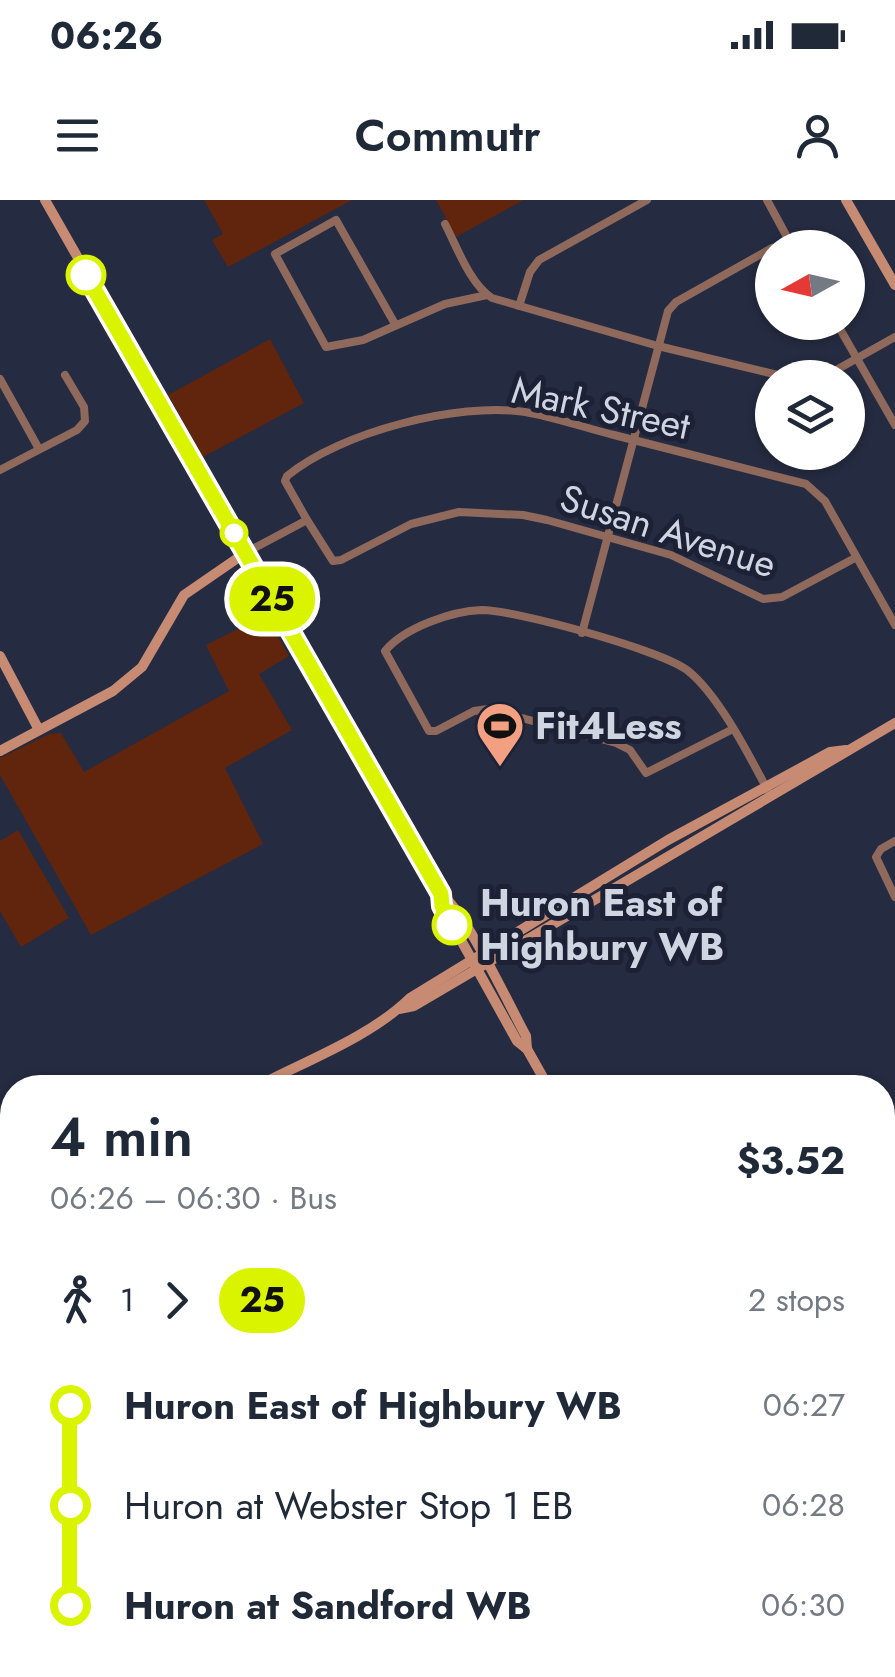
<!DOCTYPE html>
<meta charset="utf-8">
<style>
:root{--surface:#fff;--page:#f6f6f7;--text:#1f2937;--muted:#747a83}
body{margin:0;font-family:Jost,sans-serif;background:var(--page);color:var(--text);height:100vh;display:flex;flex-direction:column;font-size:38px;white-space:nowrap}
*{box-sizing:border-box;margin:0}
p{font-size:32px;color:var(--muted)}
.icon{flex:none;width:55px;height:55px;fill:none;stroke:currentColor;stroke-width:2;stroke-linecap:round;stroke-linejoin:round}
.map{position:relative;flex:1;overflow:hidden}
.details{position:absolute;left:0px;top:875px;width:895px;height:602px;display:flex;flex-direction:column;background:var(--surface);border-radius:40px 40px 0 0;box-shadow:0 2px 8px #0004}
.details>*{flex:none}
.badge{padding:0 20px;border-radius:32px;font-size:35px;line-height:65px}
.needle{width:65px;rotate:262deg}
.buttons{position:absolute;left:755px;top:30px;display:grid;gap:20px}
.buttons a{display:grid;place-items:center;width:110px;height:110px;border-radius:50%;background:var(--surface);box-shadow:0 2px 8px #0004;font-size:50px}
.map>.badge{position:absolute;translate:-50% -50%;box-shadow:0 0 0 5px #fff}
.legs{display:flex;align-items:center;gap:15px;height:110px;padding:0 50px;font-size:32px}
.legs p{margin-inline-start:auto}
.summary{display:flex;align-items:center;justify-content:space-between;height:170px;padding:0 50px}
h1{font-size:55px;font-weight:600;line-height:75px}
ul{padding:0 50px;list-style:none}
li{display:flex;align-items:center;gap:35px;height:100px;font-size:38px}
li i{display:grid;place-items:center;width:15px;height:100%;margin:0 12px;background:currentColor}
li i::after{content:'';width:25px;height:25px;margin:-12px;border:8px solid;border-radius:50%;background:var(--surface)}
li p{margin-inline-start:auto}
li:first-child i{background:linear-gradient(#0000 50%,currentColor 0)}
li:last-child i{background:linear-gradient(currentColor 50%,#0000 0)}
.status{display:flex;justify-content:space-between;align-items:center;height:70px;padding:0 50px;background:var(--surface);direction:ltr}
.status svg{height:28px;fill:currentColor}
header{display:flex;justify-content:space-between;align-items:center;height:130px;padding:0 50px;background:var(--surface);font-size:45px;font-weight:600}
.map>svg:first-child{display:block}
.green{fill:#60250c}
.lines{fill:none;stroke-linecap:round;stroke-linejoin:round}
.street{stroke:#8f695b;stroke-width:8}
.secondary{stroke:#c78b74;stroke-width:10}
.line-1-casing{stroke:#fff;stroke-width:22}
.line-1{stroke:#daf400;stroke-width:15}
.stop-1-dot{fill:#fff;stroke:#daf400;stroke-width:5}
.labels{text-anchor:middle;stroke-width:10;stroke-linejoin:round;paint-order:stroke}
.street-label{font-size:38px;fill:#d0d5e2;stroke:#1c2135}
.poi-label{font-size:38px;font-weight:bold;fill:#d0d5e2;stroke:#1c2135;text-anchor:start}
.stop-label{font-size:38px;font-weight:bold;fill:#d0d5e2;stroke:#1c2135;text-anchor:start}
</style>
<div class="status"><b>06:26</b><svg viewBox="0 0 49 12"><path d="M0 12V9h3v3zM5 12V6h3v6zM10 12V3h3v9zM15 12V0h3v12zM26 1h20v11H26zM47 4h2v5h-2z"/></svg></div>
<header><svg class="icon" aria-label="menu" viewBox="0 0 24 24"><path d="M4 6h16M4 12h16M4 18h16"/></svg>Commutr<svg class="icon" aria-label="person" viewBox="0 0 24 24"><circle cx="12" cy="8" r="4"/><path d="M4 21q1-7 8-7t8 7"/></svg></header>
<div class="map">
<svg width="895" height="1477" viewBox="0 0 895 1477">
<rect width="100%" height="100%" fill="#252b40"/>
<g class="green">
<polygon points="204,0 352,0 228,67 212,40 223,34"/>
<polygon points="436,0 524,0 456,37"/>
<polygon points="270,139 304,203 203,257 168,195"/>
<polygon points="266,415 289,456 259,474 292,530 225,568 263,644 91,735 0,575 0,558 49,534 61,533 84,572 229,491 206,445"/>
<polygon points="18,630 69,718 21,747 0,711 0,641"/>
</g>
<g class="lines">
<g class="street">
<polyline points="767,0 793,48"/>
<path d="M 445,24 C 457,47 470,84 492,98 L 658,146 L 790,178"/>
<polyline points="519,106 530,72 539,60 647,0"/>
<polyline points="836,122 895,225"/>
<polyline points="395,124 336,20 275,54 326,147 363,140 445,104 487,95"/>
<polyline points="822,178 895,137"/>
<polyline points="0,179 39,249"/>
<polyline points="0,270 77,230 85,221 84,207 65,175"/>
<polyline points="307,320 333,361 341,360 411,324 459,312 523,315 547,320 671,355 763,399 782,397 855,358"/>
<path d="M 245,353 L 307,320 L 285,281 L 287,276 C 340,232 458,202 525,212 C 555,217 585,228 614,235 C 678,251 742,268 806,284 L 825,301 L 895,425"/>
<polyline points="582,433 668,111 676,102 772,48"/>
<path d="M 731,530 L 646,573 L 630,550 L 616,543 L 488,509 L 474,511 L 436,531 L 429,531 L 385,451 C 404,428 451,411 482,410 C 516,410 660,450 687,470 C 718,494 749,555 768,591"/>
<polyline points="895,641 881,649 876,657 895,697"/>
<polyline points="0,1183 12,1177"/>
<polyline points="0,1279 12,1278"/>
<polyline points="58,1465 63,1477"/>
<polyline points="561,1465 568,1477"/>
<polyline points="670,1465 677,1477"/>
<polyline points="583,1477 606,1465"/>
</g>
<g class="secondary">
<polyline points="45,0 441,695 442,706 517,841 527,849 549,888"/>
<polyline points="846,0 895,85"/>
<polyline points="0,456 39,530"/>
<polyline points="0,551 113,491 142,467 184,395 245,353"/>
<path d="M 441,695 C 463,706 511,809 526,836 L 527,849"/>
<polyline points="399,809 414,806 895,523"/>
<path d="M 254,888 C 305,861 369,838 410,798 L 668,640 L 830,552 L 846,550"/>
<polyline points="0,1025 12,1018"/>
<polyline points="0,1039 12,1062"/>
<polyline points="882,1394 895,1388"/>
<polyline points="248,1465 255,1477"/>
<polyline points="877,1465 884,1477"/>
<polyline points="821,1477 844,1465"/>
</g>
</g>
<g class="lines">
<g class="line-1-casing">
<polyline id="line-1" points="86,75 441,694 442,706 452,725"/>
</g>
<use href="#line-1" class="line-1"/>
</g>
<defs>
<g id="stadium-pin" transform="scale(2.5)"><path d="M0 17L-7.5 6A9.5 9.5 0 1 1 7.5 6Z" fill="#f2a081" stroke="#1c2135"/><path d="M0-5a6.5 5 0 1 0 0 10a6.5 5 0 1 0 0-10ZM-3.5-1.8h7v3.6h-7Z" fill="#111"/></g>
</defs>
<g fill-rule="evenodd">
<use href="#stadium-pin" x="500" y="526"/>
</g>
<g class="stop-1-dot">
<circle cx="86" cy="75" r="18"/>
<circle cx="234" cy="333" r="12"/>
<circle cx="452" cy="725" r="18"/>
</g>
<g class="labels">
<g class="street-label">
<text transform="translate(601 208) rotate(12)" y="13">Mark Street</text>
<text transform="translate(668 331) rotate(18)" y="13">Susan Avenue</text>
</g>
<g class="poi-label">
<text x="535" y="539">Fit4Less</text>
</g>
<g class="stop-label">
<text x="480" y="716">Huron East of<tspan x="480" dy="44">Highbury WB</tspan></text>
</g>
</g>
</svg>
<div class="buttons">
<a><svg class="needle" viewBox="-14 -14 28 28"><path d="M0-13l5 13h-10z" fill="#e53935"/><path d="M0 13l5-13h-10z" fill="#747a83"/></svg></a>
<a><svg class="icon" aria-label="layers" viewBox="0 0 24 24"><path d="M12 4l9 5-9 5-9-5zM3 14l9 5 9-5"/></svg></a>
</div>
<b class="badge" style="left:272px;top:399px;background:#daf400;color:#111">25</b>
<section class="details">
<div class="summary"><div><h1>4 min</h1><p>06:26 – 06:30 · Bus</p></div><b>$3.52</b></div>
<div class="legs"><svg class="icon" aria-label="walk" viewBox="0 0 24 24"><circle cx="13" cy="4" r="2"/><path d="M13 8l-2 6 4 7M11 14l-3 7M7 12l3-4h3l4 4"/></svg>1<svg class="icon" aria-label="forward" viewBox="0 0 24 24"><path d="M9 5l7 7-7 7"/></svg><b class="badge" style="background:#daf400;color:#111">25</b><p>2 stops</p></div>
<ul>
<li><i style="color:#daf400"></i><b>Huron East of Highbury WB</b><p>06:27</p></li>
<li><i style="color:#daf400"></i><span>Huron at Webster Stop 1 EB</span><p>06:28</p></li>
<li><i style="color:#daf400"></i><b>Huron at Sandford WB</b><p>06:30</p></li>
</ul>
</section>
</div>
